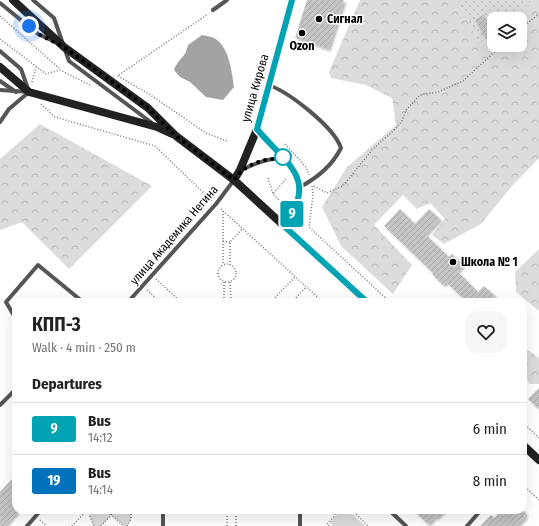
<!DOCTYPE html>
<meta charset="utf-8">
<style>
:root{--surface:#fff;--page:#f6f6f6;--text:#222;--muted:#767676;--line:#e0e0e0}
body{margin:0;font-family:"Fira Sans Condensed",sans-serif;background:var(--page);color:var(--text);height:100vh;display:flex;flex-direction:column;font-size:15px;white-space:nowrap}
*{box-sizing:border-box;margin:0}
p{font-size:13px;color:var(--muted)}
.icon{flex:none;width:22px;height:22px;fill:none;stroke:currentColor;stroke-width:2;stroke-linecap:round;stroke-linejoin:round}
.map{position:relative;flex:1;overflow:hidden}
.panel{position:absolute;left:12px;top:298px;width:515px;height:216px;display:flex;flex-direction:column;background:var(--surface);border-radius:12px;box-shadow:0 4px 16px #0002}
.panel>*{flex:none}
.badge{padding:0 8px;border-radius:3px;font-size:14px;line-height:26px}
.fabs{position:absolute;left:487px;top:12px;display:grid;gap:8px}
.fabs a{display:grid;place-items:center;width:40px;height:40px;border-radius:8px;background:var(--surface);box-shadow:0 4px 16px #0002;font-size:20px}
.you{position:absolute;width:20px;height:20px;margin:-10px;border:3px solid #fff;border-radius:50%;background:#1a73e8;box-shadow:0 0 0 6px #1a73e833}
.map>.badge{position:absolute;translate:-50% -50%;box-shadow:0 0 0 2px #fff}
h2{padding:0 20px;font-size:15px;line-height:36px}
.round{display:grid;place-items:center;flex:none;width:42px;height:42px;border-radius:12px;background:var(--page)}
.summary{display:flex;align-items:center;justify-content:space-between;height:68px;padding:0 20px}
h1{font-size:19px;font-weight:700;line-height:30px}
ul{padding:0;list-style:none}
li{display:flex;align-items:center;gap:12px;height:52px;padding:0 20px;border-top:1px solid var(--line)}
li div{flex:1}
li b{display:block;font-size:15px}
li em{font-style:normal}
li .badge{min-width:44px;font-weight:700;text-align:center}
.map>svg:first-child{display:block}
.green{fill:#dcdcdc}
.forest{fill:url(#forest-crowns)}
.garden{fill:url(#garden-dots)}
.water{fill:#a3a3a3}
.building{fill:url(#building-hatch);filter:url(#shadow)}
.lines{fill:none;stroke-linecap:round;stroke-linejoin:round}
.path{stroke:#777;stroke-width:1.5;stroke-dasharray:1 2;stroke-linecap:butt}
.lane{stroke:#555;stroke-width:4}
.secondary{stroke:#222;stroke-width:8}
.line-casing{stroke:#fff;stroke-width:9}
.line{stroke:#00a3b4;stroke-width:6}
.walk{stroke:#000;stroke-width:4;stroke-dasharray:0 7.2}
.poi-dot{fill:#000;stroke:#fff;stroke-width:1.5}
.stop-dot{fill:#fff;stroke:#00a3b4;stroke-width:2}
.labels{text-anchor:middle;stroke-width:3;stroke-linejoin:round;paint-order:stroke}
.poi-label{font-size:12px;font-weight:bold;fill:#000;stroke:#fff;text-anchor:start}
.street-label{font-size:12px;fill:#000;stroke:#fff}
</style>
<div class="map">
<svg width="539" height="526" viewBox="0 0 539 526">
<defs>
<pattern id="forest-crowns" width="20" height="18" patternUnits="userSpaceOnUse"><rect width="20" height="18" fill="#dcdcdc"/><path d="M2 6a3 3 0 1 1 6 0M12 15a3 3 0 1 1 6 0" fill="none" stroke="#bbb"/></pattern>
<pattern id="garden-dots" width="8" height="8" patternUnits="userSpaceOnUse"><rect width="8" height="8" fill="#dcdcdc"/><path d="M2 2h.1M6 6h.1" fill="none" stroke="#bbb" stroke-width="1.8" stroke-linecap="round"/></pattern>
<pattern id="building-hatch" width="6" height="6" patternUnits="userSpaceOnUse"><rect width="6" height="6" fill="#c4c4c4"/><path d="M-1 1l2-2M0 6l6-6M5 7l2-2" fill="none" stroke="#a7a7a7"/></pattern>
<filter id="shadow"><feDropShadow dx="2.5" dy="2.5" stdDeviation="1" flood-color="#0004"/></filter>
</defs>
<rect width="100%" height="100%" fill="#fff"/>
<g class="green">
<polygon points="91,510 131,510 131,519 127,526 124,526 111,515 101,526 94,526 90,516"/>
<polygon points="341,510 348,510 365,526 333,526 330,522"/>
</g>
<g class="forest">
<polygon points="360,0 457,0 479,41 490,44 494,40 494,45 520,45 520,19 514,19 532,0 539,0 539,158 512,186 481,224 444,244 432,235 445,219 430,203 417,209 403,195 374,225 412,265 393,294 341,246 322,207 347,167 396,125 392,98 366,85 331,78 329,72"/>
<polygon points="40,124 152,186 69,269 22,222 0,230 0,159"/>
<polygon points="539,249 539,311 516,292 515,272"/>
<polygon points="525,348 539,358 539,384 529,384 523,371 523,350"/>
</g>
<polygon class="garden" points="457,0 532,0 514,19 494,19 494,40 490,44 479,41"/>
<path class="water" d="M 202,35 C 207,36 214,37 217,40 C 229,49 232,72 234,87 L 223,100 L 206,97 L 190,82 L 180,77 L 174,70 C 179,57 185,59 188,45 Z"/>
<g class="building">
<polygon points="307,0 344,0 328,49 295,38"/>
<polygon points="483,15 492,30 484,35 475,20"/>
<polygon points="400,209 415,224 429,209 440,219 425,234 449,257 452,254 463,265 457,271 478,292 484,286 495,296 490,302 467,302 446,282 443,285 432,274 433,273 384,226"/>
<polygon points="539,388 539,409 528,399"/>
<polygon points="16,475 16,513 4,526 0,526 0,492"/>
<polygon points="413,510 444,510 436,518 435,516 428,524"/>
<polygon points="502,510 522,510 526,513 524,515 525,517 516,526 480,526 491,515 494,518"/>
</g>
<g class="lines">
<g class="path">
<polyline points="0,16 60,69"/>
<polyline points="520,29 539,14"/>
<polyline points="0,39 46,74 60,70 90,85"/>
<polyline points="119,75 208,14"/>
<polyline points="118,76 149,94 206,133 227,141"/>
<polyline points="32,82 36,67"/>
<polyline points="41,104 55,117 155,146 212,201"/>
<polyline points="285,144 306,167 309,175"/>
<polyline points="268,178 273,194"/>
<polyline points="312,186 313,195 309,227 390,302"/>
<polyline points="314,186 327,193 343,186 372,150 395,129 402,121 406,110 420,95 438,92 463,81 502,45"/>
<polyline points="283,204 273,194 286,179"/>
<polyline points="221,209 323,302"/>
<polyline points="223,211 223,265"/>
<polyline points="223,241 230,242"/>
<circle cx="227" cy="273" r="9"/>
<polyline points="230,265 230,242 242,229"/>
<polyline points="156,279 181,302"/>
<polyline points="224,282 224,302"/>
<polyline points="230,282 231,302"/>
<polyline points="147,290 160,302"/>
<polyline points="271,302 295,277"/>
<polyline points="292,302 306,287"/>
<polyline points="523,423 539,438"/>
<polyline points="523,485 539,500"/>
<polyline points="91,510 90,516 94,526"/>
<polyline points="106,510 124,526"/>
<polyline points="227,510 227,526"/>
<polyline points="236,510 236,526"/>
<polyline points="352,510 368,526"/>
<polyline points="40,520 47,526"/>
<polyline points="72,526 87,510"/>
<polyline points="101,526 116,510"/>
<polyline points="127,526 131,519 131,510"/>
<polyline points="329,526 327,524 335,515 335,510"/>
</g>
<g class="lane">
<polyline points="33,0 54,18 63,44"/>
<polyline points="0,3 38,34 55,42"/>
<polyline points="213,10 227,0"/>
<polyline points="65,50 69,61 152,123"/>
<polyline points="0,51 21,69 28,89"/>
<polyline points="0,81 16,92"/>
<path d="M 269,85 C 290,93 334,127 341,148 C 333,164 317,178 300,187"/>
<polyline points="0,90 29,92"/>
<polyline points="0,122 9,109 29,92"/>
<path d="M 258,130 C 288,165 318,178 284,226"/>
<path d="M 241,170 C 255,164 268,157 284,159"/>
<polyline points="128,302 216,204 234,180"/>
<polyline points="16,319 6,302 38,265 83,302"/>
<polyline points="0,405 16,389"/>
<polyline points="163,510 163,526"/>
<polyline points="300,510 300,526"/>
<polyline points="389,510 406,526"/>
<polyline points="27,526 41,510"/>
<polyline points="467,526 481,510"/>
</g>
<g class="secondary">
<polyline points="13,0 64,47 148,108 176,136 234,180 367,302"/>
<polyline points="0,67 29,92 157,127 172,134"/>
<polyline points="234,180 240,170 257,129 292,0"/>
<polyline points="523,445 539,460"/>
</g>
</g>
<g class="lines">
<g class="line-casing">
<path id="line" d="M 292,0 L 257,129 C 287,165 319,178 284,226 L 367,302"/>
</g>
<use href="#line" class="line"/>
<path class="walk" d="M 29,26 L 38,34 L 64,47 L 148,108 L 176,136 L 234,180 C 244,164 266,157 284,159 L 283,157"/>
</g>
<g class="poi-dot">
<circle cx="319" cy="19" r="4"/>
<circle cx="302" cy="33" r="4"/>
<circle cx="453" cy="262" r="4"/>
</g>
<circle class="stop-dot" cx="283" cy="157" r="8"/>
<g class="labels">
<g class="poi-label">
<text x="327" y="23">Сигнал</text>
<text x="302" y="50" text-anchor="middle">Ozon</text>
<text x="461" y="266">Школа № 1</text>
</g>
<g class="street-label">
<text transform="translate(255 88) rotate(-74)" y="4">улица Кирова</text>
<text transform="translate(174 235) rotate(-49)" y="4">улица Академика Негина</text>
</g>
</g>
</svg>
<div class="fabs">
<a><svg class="icon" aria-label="layers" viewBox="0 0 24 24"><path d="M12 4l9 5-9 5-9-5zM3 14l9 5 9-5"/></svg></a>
</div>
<div class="you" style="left:29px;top:26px"></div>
<b class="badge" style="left:292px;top:214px;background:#00a3b4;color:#fff">9</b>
<section class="panel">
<div class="summary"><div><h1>КПП-3</h1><p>Walk · 4 min · 250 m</p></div><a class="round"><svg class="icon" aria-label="heart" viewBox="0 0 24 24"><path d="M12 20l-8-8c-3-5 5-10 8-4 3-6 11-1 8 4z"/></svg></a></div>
<h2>Departures</h2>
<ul>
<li><span class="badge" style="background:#00a3b4;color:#fff">9</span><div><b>Bus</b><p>14:12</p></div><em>6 min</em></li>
<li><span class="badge" style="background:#0072bc;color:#fff">19</span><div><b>Bus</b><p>14:14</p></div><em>8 min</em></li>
</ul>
</section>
</div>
